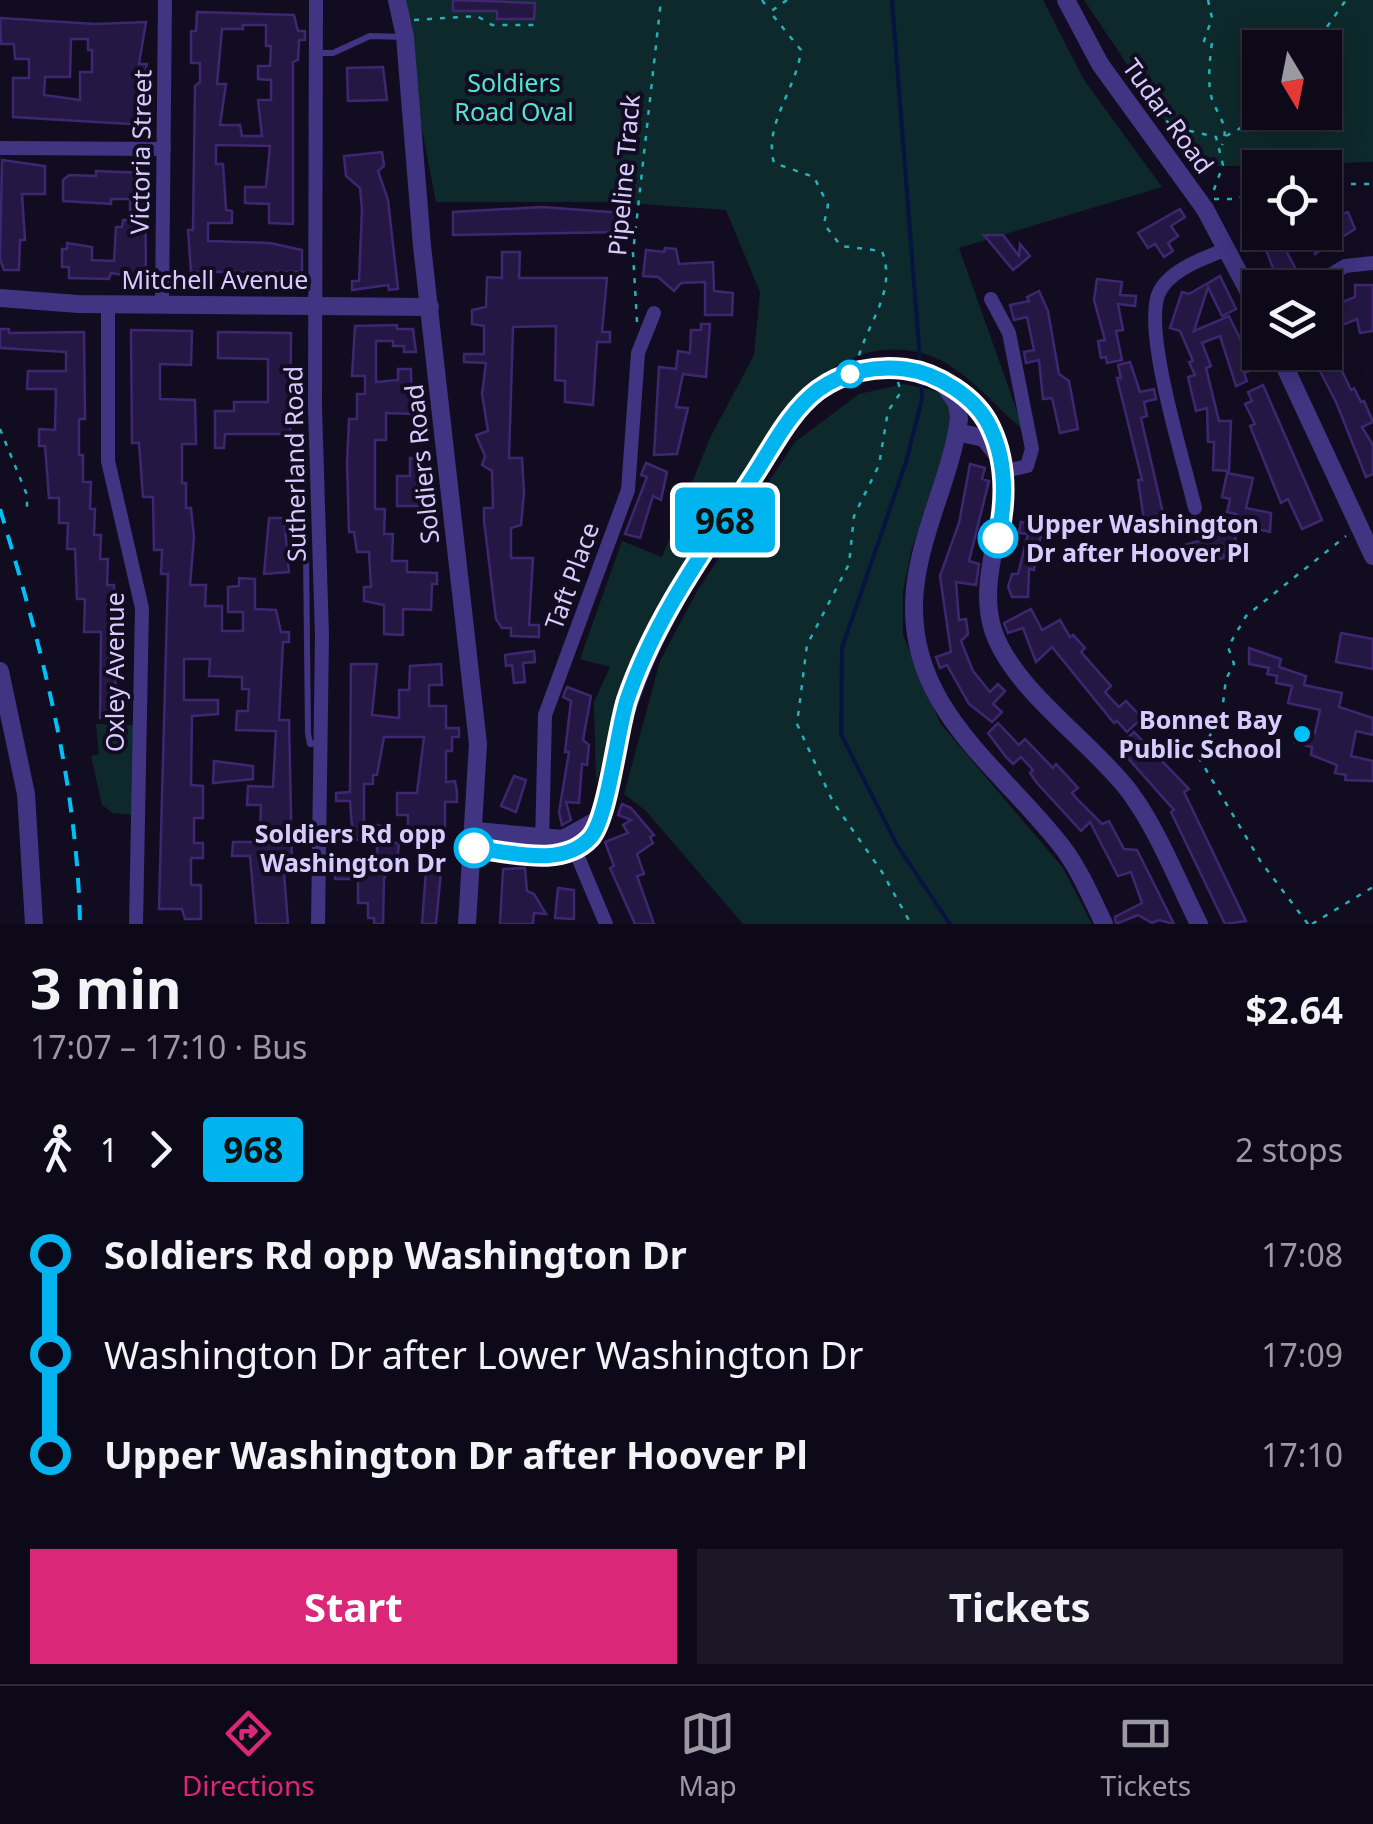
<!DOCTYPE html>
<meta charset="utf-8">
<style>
:root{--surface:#0e0919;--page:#1c1726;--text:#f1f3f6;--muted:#9b9aa2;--line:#2e2a38;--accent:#db2777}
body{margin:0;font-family:"Noto Sans",sans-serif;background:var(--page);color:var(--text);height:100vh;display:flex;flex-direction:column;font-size:38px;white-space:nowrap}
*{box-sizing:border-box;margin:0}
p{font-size:32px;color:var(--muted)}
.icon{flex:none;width:55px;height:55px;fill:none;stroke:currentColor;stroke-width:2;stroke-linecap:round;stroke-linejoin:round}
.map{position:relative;height:924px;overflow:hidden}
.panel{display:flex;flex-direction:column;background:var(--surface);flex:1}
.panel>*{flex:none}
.badge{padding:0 20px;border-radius:8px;font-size:35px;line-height:65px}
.needle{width:65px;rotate:170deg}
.fabs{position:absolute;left:1242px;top:30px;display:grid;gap:20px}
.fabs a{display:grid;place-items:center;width:100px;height:100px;border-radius:0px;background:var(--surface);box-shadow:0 5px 25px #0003,0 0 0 2px var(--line);font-size:50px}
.map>.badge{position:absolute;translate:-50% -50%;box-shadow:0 0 0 5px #fff}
.legs{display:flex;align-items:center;gap:15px;height:110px;padding:0 30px;font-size:32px}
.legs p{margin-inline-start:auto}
.overview{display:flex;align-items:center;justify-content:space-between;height:170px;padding:0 30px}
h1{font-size:55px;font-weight:700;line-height:75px}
.cta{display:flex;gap:20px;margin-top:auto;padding:20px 30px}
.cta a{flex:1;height:115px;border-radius:0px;background:var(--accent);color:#fff;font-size:40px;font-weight:700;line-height:115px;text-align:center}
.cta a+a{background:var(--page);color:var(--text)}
ul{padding:0 30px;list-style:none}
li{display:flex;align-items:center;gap:35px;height:100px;font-size:38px}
li i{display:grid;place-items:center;width:15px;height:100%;margin:0 12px;background:currentColor}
li i::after{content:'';width:25px;height:25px;margin:-12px;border:8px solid;border-radius:50%;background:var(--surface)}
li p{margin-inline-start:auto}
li:first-child i{background:linear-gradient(#0000 50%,currentColor 0)}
li:last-child i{background:linear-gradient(currentColor 50%,#0000 0)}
.menu{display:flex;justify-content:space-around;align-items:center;height:140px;border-top:2px solid var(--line);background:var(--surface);font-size:28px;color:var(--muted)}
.menu a{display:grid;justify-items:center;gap:5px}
.menu .selected{color:var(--accent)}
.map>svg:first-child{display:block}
.green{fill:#0e292b;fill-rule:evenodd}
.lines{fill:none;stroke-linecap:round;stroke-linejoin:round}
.stream{stroke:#06143f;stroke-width:4}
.building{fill:#251743;stroke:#3e2770;stroke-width:2.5;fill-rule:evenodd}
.path{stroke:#27b0b8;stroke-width:2.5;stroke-dasharray:5 8;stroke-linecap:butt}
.service{stroke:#403483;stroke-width:6}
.minor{stroke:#403483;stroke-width:14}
.tertiary{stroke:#403483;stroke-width:18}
.rail{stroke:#00c1f7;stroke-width:4;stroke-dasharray:15 12;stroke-linecap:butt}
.line-1-casing{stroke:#fff;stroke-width:22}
.line-1{stroke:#00b5ef;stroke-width:15}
.stop-1-dot{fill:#fff;stroke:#00b5ef;stroke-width:5}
.poi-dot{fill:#00c1f7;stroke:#120c21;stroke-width:4}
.labels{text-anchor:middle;stroke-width:8;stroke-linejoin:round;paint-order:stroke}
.park-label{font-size:25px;fill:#51e5d1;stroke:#120c21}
.street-label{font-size:25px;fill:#d8ccff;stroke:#120c21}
.stop-label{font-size:25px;font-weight:bold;fill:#d8ccff;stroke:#120c21;text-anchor:start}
.poi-label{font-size:25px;font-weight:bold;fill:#d8ccff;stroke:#120c21;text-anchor:end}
</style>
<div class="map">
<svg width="1373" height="924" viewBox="0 0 1373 924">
<rect width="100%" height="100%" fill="#120c21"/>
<g class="green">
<path d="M 397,0 L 1043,0 L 1084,80 L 1162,187 L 959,248 L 1024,431 C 996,407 963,366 928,355 C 811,318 744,475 699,553 C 678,589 649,627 634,666 C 620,704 609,743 596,782 L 594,702 L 610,667 L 580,659 L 622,541 L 662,557 L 710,438 L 754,355 L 760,292 L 726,210 L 611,202 L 436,202 Z"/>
<path d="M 1084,0 L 1373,0 L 1373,162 L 1196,167 ZM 1260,48 L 1325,48 L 1325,112 L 1260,112 Z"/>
<polygon points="904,384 944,393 950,402 951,431 911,552 903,592 903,635 940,723 1063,868 1092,924 743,924 646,811 624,794 660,661 696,593 795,442 859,394"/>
<polygon points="96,724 138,725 136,815 113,813 102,805 91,756 99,754"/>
</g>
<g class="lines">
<g class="stream">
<polyline points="892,0 920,360"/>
<polyline points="921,380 922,399 906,462 842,648 841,734 897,845 950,924"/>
</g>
</g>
<g class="building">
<polygon points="453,0 535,3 534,19 497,19 497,11 453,11"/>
<path d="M 197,12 L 294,15 L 298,31 L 305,31 L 305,40 L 299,40 L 298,60 L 293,62 L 293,224 L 269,223 L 269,204 L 245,203 L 245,187 L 266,187 L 270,146 L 216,145 L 216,164 L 223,164 L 226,210 L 232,211 L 232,223 L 208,223 L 208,241 L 270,243 L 302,250 L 302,272 L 191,272 L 188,230 L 193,230 L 195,86 L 200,82 L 200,63 L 191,63 L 191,31 L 196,31 ZM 243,25 L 266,25 L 266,46 L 271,46 L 270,66 L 258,66 L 258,79 L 271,80 L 271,100 L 258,100 L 262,136 L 242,136 L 240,125 L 220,125 L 226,84 L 217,84 L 222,29 L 243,29 Z"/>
<path d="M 0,18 L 95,24 L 146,22 L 139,64 L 147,64 L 140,100 L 147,105 L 146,125 L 13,117 L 13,78 L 29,78 L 29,59 L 15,59 L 14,44 L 1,44 ZM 71,39 L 88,39 L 88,50 L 92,50 L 92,72 L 80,72 L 80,100 L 44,95 L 45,77 L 70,77 Z"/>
<polygon points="383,67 387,100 348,101 347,68"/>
<polygon points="382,152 384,166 378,171 388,200 398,289 389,290 388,285 352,290 352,281 359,281 362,209 360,188 346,176 344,156"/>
<polygon points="2,160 45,166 45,194 22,194 25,240 20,240 19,270 4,270 0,259"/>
<polygon points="96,171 145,173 146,279 111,273 109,279 69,278 69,267 62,267 62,249 67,249 67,243 92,247 92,260 114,261 116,227 122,227 123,220 130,220 130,199 111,199 111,204 63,201 63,180 69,175 96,176"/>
<polygon points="1339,206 1342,214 1348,212 1355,229 1315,254 1312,232 1325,232 1325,210"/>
<polygon points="542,207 623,213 623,232 453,235 453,212"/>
<polygon points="1180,209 1185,217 1171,226 1178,236 1168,243 1173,251 1164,257 1155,244 1148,248 1138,233"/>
<polygon points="1259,232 1276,232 1298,273 1293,275 1294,279 1280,286"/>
<polygon points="984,235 1003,235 1019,256 1020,244 1030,256 1013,270"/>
<polygon points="665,248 676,249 679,264 713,262 714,291 733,293 732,315 705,315 705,282 681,283 674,291 658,277 643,276 646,250 664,252"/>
<polygon points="502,252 520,252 519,278 607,278 602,332 610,332 610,342 597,342 593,405 565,402 565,381 555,380 556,326 513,327 509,458 522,458 524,493 521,525 511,528 511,558 533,558 529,625 539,625 539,637 511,636 511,628 502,628 496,619 484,521 484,508 493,508 492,471 482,465 485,456 476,435 488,431 482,394 486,363 464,362 464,354 484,354 484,326 472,324 472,310 486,307 487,277 502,278"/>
<polygon points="1220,276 1236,309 1222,316 1208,287 1194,331 1229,316 1255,369 1244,373 1247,381 1236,386 1220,336 1202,343 1211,366 1206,368 1219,421 1231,421 1229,471 1213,470 1214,442 1208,442 1207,408 1196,411 1188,377 1195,375 1189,362 1193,361 1180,331 1170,328 1182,292 1189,294"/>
<polygon points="1097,279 1122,282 1120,295 1136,296 1135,306 1118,304 1123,330 1116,331 1122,360 1107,363 1106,357 1101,358 1098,341 1105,340 1094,300"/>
<polygon points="1355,285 1373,285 1373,331 1360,333 1357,319 1325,332 1325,309 1355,297"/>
<polygon points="1039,291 1048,311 1059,374 1069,381 1078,429 1060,433 1052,398 1043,399 1039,360 1026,363 1024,352 1034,350 1027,317 1014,320 1010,305 1029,301 1027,297"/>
<polygon points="701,324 710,324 706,377 683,374 676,407 688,408 677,454 654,455 659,367 676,369 678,351 690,353 691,330 701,330"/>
<polygon points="397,325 397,329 413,329 416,352 404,352 404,346 393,346 393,341 376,341 376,382 398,380 398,369 411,369 412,414 386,413 386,440 375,440 375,509 385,509 384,534 393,534 392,561 407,561 407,572 437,573 437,584 432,584 431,610 403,609 403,635 384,634 384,605 364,601 364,587 371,587 369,552 357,552 354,532 349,532 347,463 349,419 357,419 357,394 365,394 365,376 352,376 355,326"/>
<polygon points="0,329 9,329 9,333 84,332 85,419 79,419 79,455 83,455 83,482 91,482 90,509 95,509 94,535 101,535 100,559 108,559 107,585 114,585 116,718 100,718 101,632 84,632 85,599 77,599 75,549 67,549 68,523 59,523 59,498 49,498 45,446 39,446 39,429 55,430 56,389 27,389 28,371 66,371 66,352 0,348"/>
<polygon points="131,330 192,331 191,365 160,364 160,399 195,400 196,444 182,444 182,483 186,483 186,508 191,508 194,537 190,585 206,585 205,606 222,606 222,631 243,631 243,612 228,612 228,587 239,586 239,578 255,579 255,609 276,610 281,632 289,632 289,642 283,642 279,720 289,720 292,863 292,874 284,873 288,924 256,924 250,856 232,856 233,842 255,842 255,836 260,836 261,805 247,805 248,786 273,787 276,731 236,730 237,711 248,711 249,689 242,689 242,677 209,676 210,659 184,659 184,700 218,700 218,714 192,716 191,785 203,786 203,818 194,818 194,843 203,843 203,858 191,858 191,885 201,885 201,919 185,919 182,909 159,909 168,574 161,574 162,550 154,550 153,497 143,497 139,443 132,443"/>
<polygon points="218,332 291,333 290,434 225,434 224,448 215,448 215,411 234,411 234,402 268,402 268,359 218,358"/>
<polygon points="1310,352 1326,352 1333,371 1340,367 1351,390 1354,388 1361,402 1364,401 1373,422 1362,427 1373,445 1373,474 1366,477 1336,402"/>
<polygon points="1130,362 1140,392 1154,389 1156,399 1144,402 1147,416 1141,418 1166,526 1158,535 1151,529 1142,531 1139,522 1144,520 1138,480 1142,480 1117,378 1121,378 1118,365"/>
<polygon points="1263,385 1322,520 1302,529 1288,499 1281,503 1250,426 1255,424 1245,404 1252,401 1248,392"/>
<polygon points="410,458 430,463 426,506 397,506 397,476 410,476"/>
<polygon points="646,463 667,472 661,500 653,496 640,538 625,534 647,477 641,475"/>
<polygon points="970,464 985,468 982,479 989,481 969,561 979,564 976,585 956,582 959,620 966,619 968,634 961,641 973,671 990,692 998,684 1005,691 993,704 1002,712 992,722 969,704 947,665 940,668 936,657 951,652 940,576 959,523"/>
<polygon points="1227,473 1253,478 1246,508 1271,513 1270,532 1236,524 1236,514 1227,512 1230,499 1222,497"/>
<polygon points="269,518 284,518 289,572 264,574"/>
<polygon points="1021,522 1043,525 1034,570 1029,569 1028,597 1012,597 1008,587 1012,574 1018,574 1028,534 1019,533"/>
<polygon points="1234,531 1237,547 1223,550 1224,558 1209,561 1207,553 1174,562 1170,549"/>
<polygon points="1031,609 1042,630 1060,620 1070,637 1073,635 1085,648 1081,652 1111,686 1105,692 1119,707 1126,701 1142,718 1127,732 1117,721 1114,723 1052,647 1036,662 1023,628 1008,633 1004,623"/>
<polygon points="1341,633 1373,639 1373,669 1336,662"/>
<polygon points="1249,648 1281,659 1279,667 1306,676 1304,685 1342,693 1339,707 1373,718 1373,735 1356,731 1351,756 1373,761 1373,781 1345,780 1346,775 1335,773 1337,765 1311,755 1312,747 1295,743 1293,728 1315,733 1320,710 1288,703 1292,686 1276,683 1277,676 1267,674 1269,668 1249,664"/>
<polygon points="534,651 535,662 523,663 525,682 514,683 512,665 506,666 505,655"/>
<polygon points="351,664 377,664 372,715 399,718 399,690 409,690 410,666 441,664 442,685 429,685 429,706 446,706 446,728 459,728 459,737 452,737 452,751 446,751 446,782 455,781 457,791 457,802 445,802 445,840 408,840 408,815 397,815 397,793 417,793 424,737 384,737 377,775 373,775 373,784 364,784 364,822 386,827 385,840 353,840 350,801 336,801 336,793 350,792"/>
<polygon points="567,687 591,696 583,740 589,745 587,765 582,764 579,803 566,802 571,820 562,825 559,812 569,752 565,752 571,701 563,697"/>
<polygon points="998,723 1019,745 1025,739 1053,768 1056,764 1078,788 1072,793 1077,799 1102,824 1109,821 1124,849 1137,850 1174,924 1159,920 1152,923 1138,915 1116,924 1115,917 1142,903 1131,872 1118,876 1090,822 1081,831 1037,783 1030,773 1033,770 1021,757 1013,764 1006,757 988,733"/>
<polygon points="1134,732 1189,789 1184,792 1246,921 1225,924 1171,812 1174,810 1118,747"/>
<polygon points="214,761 253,766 253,779 213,783"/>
<polygon points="514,776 526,780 516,812 501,806"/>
<polygon points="622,804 631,808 654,835 650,837 653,843 637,854 644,874 637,876 654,924 635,924 610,868 614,866 605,842 628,833 623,825 631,820 618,815"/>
<polygon points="377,843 399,843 396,873 387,873 384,878 383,924 374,924 374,918 368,918 368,903 358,903 358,879 335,879 336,868 377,869"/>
<polygon points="525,868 527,891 534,894 546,914 534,913 533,924 500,924 503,869"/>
<polygon points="426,871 441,871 436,924 422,924"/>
<polygon points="558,888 574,890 574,919 555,918"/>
</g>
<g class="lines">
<g class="path">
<polyline points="762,0 769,10"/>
<path d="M 787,0 L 770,12 L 801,50 C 797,88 763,125 774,163 L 814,177 L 828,205 L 824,224 L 841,246 L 882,251 C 897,292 868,321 858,359"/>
<path d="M 1208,0 L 1212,18 L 1204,41 L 1212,42 C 1210,57 1207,85 1212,99 C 1218,116 1230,127 1222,145"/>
<polyline points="414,20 477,16 492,25 540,25"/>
<polyline points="1312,48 1346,0"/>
<polyline points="1147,103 1173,127 1216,137 1223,165 1212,195"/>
<polyline points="1226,136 1246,125 1260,110"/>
<polyline points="1325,184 1373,184"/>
<polyline points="1214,199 1237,199 1260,189"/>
<polyline points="637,322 633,253 661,0"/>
<polyline points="898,382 901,392 888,411 879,465 854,516 849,564 807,645 797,724 833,802 882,872 911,924"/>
<polyline points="0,429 27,495 27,511"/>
<polyline points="1308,924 1261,862 1199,758 1222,711 1226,679 1234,664 1228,647 1246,616 1346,536"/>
<polyline points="1312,924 1373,887"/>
</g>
<g class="service">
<polyline points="318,53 333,53 370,36 404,37"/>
<polyline points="306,554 308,733 310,744 319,743"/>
</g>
<g class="minor">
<polyline points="316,0 315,407 322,636 318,924"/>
<polyline points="0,148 164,149"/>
<polyline points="1309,288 1345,266 1373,263"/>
<polyline points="991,299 1009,333 1032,449 1027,466 1002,472"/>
<polyline points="108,305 108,461 142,608 136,924"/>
<polyline points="162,305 165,0"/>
<path d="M 1195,508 C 1184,461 1144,336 1158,295 C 1167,270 1205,258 1227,249"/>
<polyline points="572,843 606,924"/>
<polyline points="542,844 545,715 628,490 638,353 654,313"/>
</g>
<g class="tertiary">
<polyline points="397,0 405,37 422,246 478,744 467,924"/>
<polyline points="1066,0 1100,64 1205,209 1260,313"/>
<polyline points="0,298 78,304 430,307"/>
<polyline points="1278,352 1373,556"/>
<path d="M 945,386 L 957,403 L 959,419 C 951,477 921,530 915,589 C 903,704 997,764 1060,844 C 1079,868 1091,897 1104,924"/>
<polyline points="957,432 984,438 996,453"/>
<polyline points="0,671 26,794 34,924"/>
<polyline points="476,831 563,839 597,820"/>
<path d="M 474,847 C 517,852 565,869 596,831 C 597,816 604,802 607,787 C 630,664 678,592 745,489 C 766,457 786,416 816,392 C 864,354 942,364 980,410 C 1038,481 970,558 993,630 C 1013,690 1090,740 1129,791 C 1158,830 1177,880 1199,924"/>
</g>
<path class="rail" d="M 0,509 C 41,646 77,779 80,924"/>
</g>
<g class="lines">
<g class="line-1-casing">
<path id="line-1" d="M 474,848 C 511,852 562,868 590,838 C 608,819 617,731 627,700 C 655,617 707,547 754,475 C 773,446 790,411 818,390 C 843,372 875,365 905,369 C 937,373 976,397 990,427 C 1007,462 1006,501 998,538"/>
</g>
<use href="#line-1" class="line-1"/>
</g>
<g class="stop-1-dot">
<circle cx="850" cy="374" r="12"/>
<circle cx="998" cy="538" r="18"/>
<circle cx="474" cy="848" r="18"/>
</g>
<circle class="poi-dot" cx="1302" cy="734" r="10"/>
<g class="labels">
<g class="park-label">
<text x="514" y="92">Soldiers<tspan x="514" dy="29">Road Oval</tspan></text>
</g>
<g class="street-label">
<text transform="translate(1168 116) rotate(54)" y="9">Tudar Road</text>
<text transform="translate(141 152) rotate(-89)" y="9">Victoria Street</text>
<text transform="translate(624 175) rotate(-85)" y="9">Pipeline Track</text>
<text x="215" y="289">Mitchell Avenue</text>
<text transform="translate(295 464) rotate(-91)" y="9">Sutherland Road</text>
<text transform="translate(422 464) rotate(-96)" y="9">Soldiers Road</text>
<text transform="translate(572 576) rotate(-70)" y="9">Taft Place</text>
<text transform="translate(115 672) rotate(-90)" y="9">Oxley Avenue</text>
</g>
<g class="stop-label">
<text x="1026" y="533">Upper Washington<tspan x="1026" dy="29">Dr after Hoover Pl</tspan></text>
<text x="446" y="843" text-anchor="end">Soldiers Rd opp<tspan x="446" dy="29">Washington Dr</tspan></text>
</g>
<g class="poi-label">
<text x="1282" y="729">Bonnet Bay<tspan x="1282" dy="29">Public School</tspan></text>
</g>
</g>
</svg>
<div class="fabs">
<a><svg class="needle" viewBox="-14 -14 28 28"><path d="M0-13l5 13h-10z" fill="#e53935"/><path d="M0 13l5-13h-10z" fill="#9b9aa2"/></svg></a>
<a><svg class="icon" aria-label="locate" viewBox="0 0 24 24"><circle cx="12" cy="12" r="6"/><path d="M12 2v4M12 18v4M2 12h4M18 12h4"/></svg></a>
<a><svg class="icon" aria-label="layers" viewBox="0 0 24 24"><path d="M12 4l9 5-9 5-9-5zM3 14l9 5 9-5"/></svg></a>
</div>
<b class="badge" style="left:725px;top:520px;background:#00b5ef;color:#111">968</b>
</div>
<section class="panel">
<div class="overview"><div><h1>3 min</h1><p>17:07 – 17:10 · Bus</p></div><b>$2.64</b></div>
<div class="legs"><svg class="icon" aria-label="walk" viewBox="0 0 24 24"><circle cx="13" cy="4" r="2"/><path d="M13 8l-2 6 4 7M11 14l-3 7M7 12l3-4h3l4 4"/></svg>1<svg class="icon" aria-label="forward" viewBox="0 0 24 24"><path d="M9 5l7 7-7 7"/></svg><b class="badge" style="background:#00b5ef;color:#111">968</b><p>2 stops</p></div>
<ul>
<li><i style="color:#00b5ef"></i><b>Soldiers Rd opp Washington Dr</b><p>17:08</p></li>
<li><i style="color:#00b5ef"></i><span>Washington Dr after Lower Washington Dr</span><p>17:09</p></li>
<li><i style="color:#00b5ef"></i><b>Upper Washington Dr after Hoover Pl</b><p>17:10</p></li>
</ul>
<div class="cta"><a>Start</a><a>Tickets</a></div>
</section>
<nav class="menu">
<a class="selected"><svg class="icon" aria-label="directions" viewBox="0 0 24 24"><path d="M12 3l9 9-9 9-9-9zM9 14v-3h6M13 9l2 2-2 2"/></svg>Directions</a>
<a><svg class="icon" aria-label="map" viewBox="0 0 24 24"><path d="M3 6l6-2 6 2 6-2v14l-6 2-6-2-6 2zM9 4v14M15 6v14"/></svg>Map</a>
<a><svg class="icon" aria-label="tickets" viewBox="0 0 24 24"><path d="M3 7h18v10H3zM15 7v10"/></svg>Tickets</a>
</nav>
